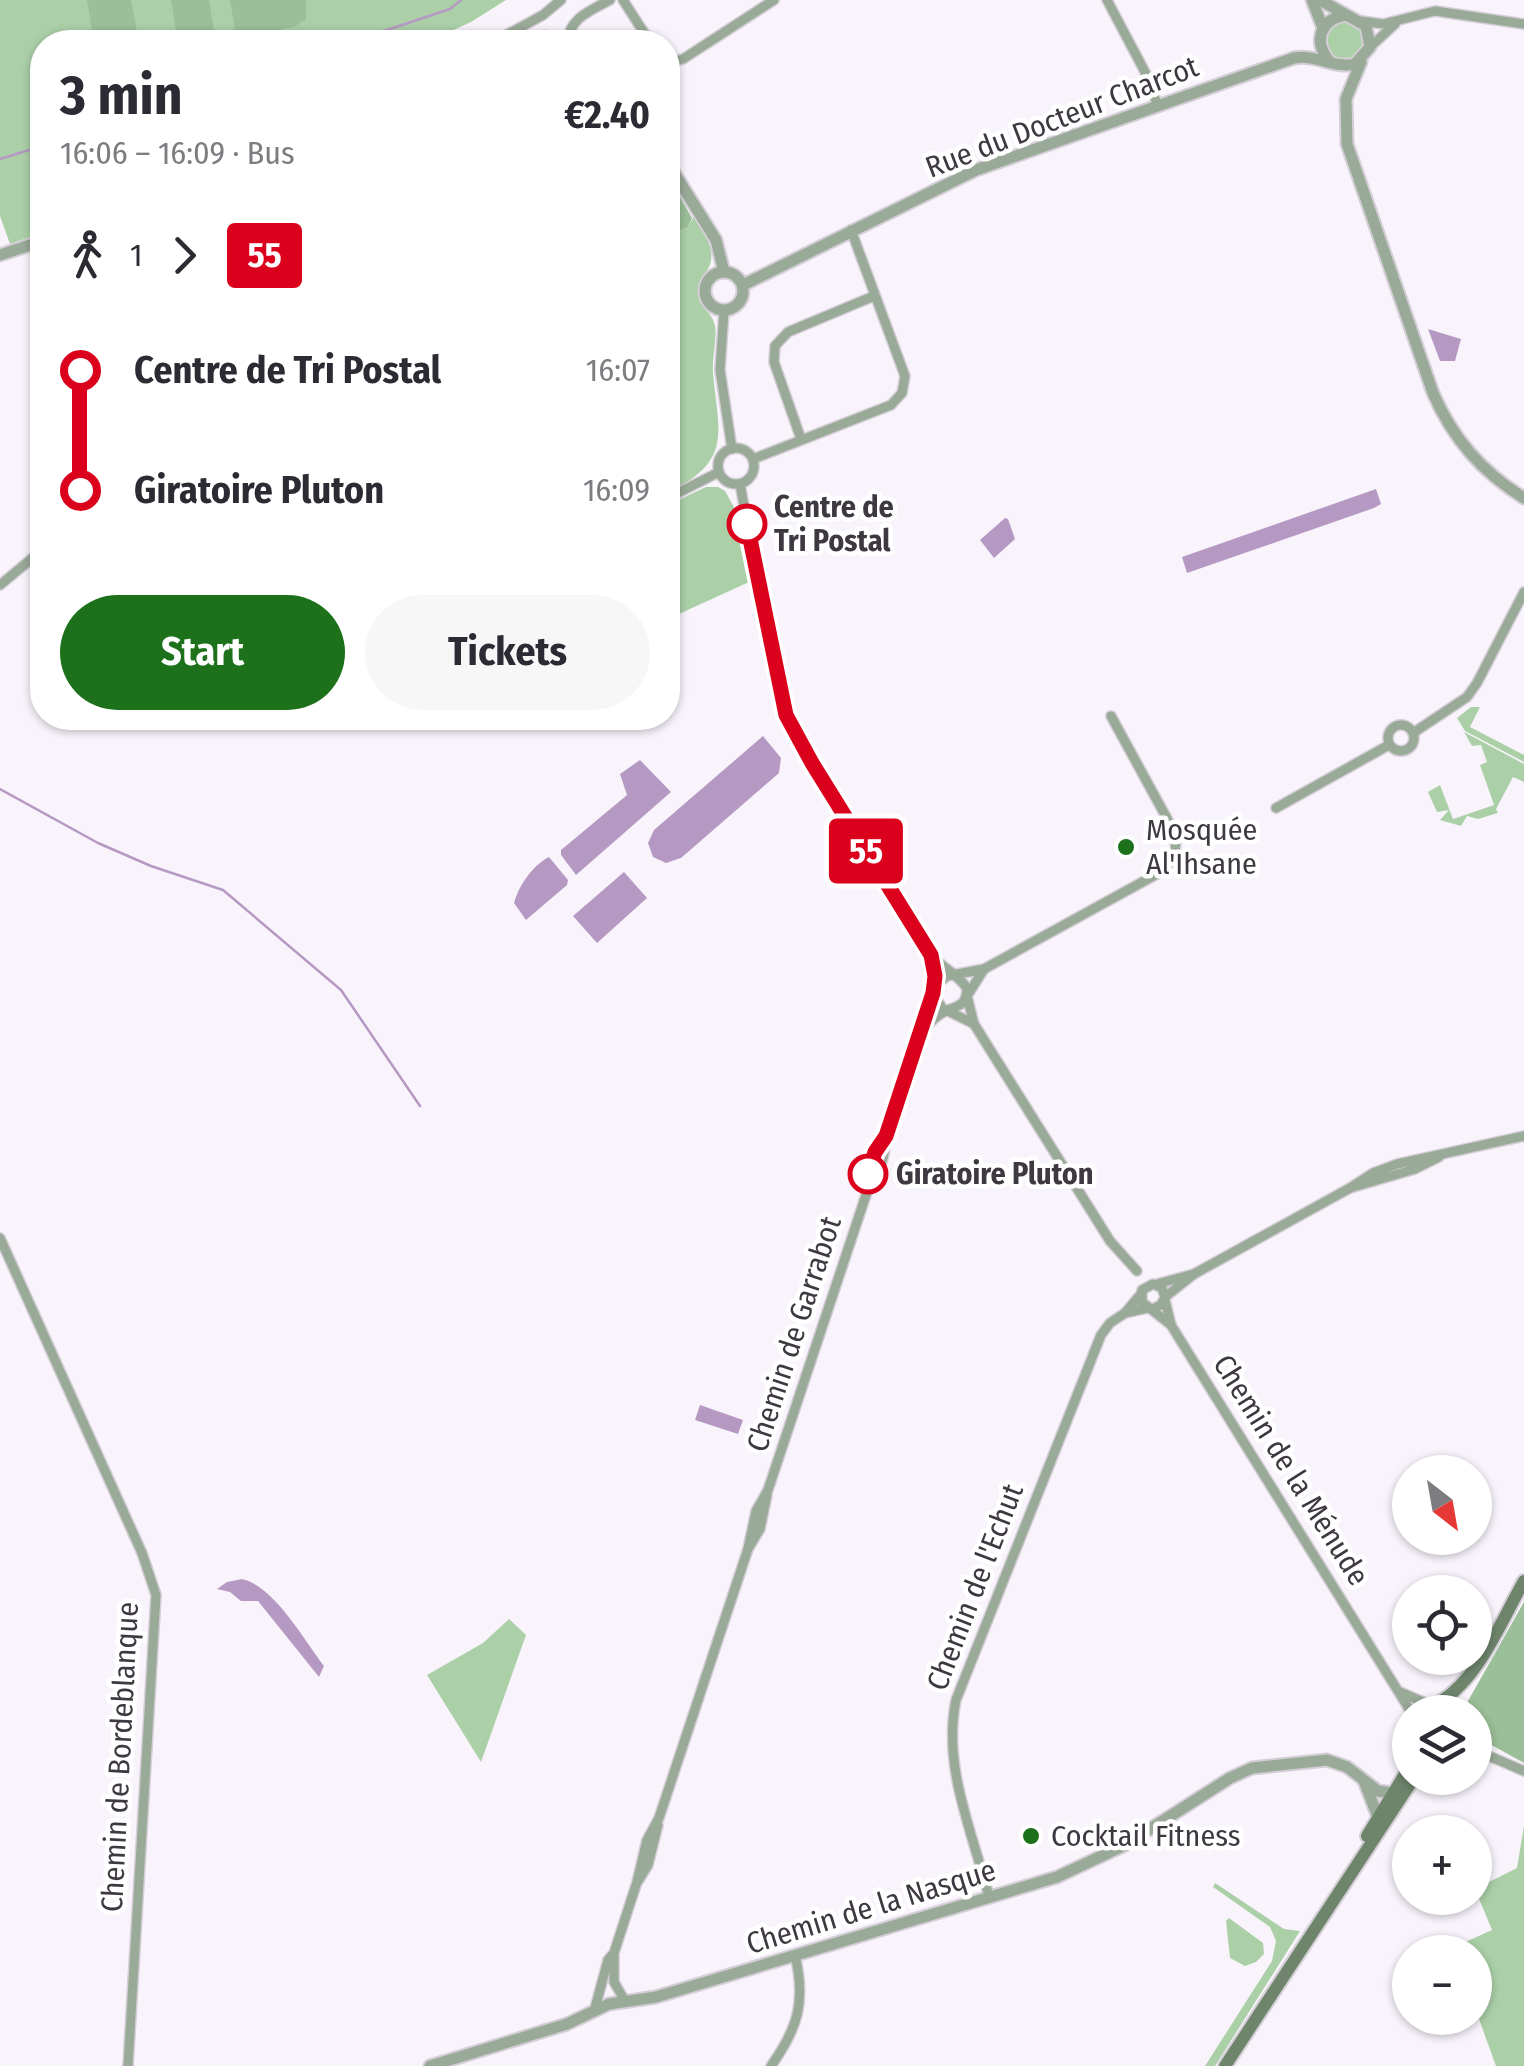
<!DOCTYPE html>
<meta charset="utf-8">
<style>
:root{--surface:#fff;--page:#f7f7f7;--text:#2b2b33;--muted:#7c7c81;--accent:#1d711b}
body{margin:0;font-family:"Fira Sans Condensed",sans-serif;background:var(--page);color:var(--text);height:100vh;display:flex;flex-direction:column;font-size:38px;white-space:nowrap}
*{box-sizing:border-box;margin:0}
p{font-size:32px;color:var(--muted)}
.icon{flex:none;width:55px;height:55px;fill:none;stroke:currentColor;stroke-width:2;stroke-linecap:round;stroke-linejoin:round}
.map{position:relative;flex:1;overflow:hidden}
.details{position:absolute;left:30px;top:30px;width:650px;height:700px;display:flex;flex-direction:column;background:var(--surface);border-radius:40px;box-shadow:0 2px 8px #0004}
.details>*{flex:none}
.badge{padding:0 20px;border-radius:8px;font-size:35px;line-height:65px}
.needle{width:65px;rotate:149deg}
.tools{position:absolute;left:1392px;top:1455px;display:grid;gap:20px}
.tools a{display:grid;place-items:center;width:100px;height:100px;border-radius:50%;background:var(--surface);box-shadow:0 2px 8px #0004;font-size:50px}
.map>.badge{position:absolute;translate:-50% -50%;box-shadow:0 0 0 5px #fff}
.legs{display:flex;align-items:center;gap:15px;height:110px;padding:0 30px;font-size:32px}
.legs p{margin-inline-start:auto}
.head{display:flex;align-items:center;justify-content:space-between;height:170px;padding:0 30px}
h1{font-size:55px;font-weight:700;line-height:75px}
.button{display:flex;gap:20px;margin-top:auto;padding:20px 30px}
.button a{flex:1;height:115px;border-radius:60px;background:var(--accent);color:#fff;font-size:40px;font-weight:700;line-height:115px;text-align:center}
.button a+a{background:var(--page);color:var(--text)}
ul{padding:0 30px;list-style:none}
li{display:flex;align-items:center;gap:35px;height:120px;font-size:38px}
li i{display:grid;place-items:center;width:15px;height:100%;margin:0 12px;background:currentColor}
li i::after{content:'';width:25px;height:25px;margin:-12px;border:8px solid;border-radius:50%;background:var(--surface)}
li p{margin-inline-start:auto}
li:first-child i{background:linear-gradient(#0000 50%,currentColor 0)}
li:last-child i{background:linear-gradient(currentColor 50%,#0000 0)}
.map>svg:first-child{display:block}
.green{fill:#abd0a8}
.forest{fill:#9bbf98}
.water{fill:#b599c3}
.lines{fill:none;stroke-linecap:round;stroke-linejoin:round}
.stream{stroke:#b599c3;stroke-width:2.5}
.minor-casing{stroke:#d4ced6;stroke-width:12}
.tertiary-casing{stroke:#d4ced6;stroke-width:15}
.secondary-casing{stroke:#d4ced6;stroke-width:16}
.minor{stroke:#9aaa98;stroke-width:9}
.tertiary{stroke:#9aaa98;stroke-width:11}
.secondary{stroke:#6e856c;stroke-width:12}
.line-1-casing{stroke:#fff;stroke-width:22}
.line-1{stroke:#db001b;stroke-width:15}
.stop-1-dot{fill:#fff;stroke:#db001b;stroke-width:5}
.poi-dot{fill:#1d711b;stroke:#fff;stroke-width:4}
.labels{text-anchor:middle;stroke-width:9;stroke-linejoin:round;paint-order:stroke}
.street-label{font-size:30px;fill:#3e3840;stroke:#fff}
.stop-label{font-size:30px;font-weight:bold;fill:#3e3840;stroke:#fff;text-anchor:start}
.poi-label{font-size:30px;fill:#3e3840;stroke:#fff;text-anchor:start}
</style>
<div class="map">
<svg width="1524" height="2066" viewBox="0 0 1524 2066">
<rect width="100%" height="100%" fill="#f9f4fc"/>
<g class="green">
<polygon points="0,0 506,0 471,22 427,42 42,42 42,233 10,244 0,216"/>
<circle cx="1344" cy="41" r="20"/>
<path d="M 694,216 C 704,233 720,253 706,272 C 701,279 698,283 698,293 C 698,307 713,312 715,326 C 717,341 712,356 713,372 C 718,433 734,460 668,493 L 668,237 L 688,227 Z"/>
<polygon points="706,487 718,487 725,491 734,507 749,582 668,619 668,505"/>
<polygon points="1471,707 1480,707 1470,727 1524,755 1524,762 1465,731 1457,718"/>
<polygon points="1464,732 1524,764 1524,782 1513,777 1496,809 1498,813 1478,819 1467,816 1461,826 1440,820 1449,810 1437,812 1428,792 1440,785 1453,819 1494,805 1480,765 1487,762 1481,745 1472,746"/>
<polygon points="509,1619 526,1635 481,1762 427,1675 483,1643"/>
<polygon points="1524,1826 1524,2066 1496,2066 1475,2008 1475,1952 1454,1952 1452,1948 1492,1930 1475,1889 1517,1868"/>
<polygon points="1215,1883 1284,1929 1300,1931 1215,2066 1205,2066 1272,1961 1276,1941 1270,1927 1213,1887"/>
<polygon points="1229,1918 1263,1943 1264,1954 1256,1962 1245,1966 1230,1958 1226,1921"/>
</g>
<g class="forest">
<polygon points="87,0 131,0 139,42 94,42"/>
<polygon points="171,0 209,0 216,42 178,42"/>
<polygon points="230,0 306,0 306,19 294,27 282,29 277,36 280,42 237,42"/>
<polygon points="670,180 692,218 688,227 668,237"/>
<polygon points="1524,1602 1524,1763 1477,1737 1475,1712 1471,1712 1468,1701"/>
</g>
<g class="water">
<polygon points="1428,329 1461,339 1455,361 1440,361"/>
<polygon points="1376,489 1381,504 1374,508 1187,573 1182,557"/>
<polygon points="1005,518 1008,519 1015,539 994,558 980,540"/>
<polygon points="763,736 781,758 779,773 681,858 666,863 653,857 648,843 654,830"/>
<polygon points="640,760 671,792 576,875 561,855 561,850 627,795 620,774"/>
<path d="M 549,857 L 568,880 L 567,885 L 526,920 L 514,903 C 519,885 532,866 549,857 Z"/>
<polygon points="624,872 647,898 597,943 573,916"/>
<polygon points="700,1405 743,1420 738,1434 695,1420"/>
<path d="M 242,1579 C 274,1586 304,1640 324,1666 L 319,1677 L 258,1601 L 241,1601 L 230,1592 L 217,1589 L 227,1582 Z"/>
</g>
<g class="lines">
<g class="stream">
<polyline points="351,42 450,9 461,0"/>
<polyline points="0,159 42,146"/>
<polyline points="0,789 98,843 151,866 223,890 341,990 420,1106"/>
</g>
<g class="minor-casing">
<g id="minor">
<polyline points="623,0 650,42"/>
<polyline points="1107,0 1145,72 1158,106"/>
<polyline points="1361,21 1383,24 1435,11 1524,24"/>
<polyline points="497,40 543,15 561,0"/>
<path d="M 568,42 C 568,19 591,10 610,0"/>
<polyline points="1370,47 1395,24"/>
<polyline points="668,63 683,59 774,0"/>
<polyline points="724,311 720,370 732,449"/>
<polyline points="801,439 774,362 775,346 788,332 874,296"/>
<circle cx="736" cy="466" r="18"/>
<polyline points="753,459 891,405 902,393 905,376 851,230"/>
<path d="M 740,484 L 770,647 L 787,715 L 811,763 L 931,955 C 941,966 962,978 967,989 C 966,1006 959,1005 946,1011 C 936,1015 928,1025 920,1033"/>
<polyline points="668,498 719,472"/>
<polyline points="0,585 42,550"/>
<circle cx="1401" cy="738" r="13"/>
<polyline points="1413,733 1467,697 1477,683 1524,592"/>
<polyline points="1276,808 1389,745"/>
<polyline points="984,969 1157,874 1175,858 1176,835 1111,716"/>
<polyline points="933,993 942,1008 974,1024 967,996 984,969 947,976 935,986"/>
<polyline points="974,1024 1110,1241 1137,1271"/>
<polyline points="1439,1157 1415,1169 1350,1188 1373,1173 1397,1164 1524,1136"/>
<path d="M 867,1192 C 879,1175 885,1159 886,1138"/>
<polyline points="0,1238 142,1553 156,1595 128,2066"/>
<polyline points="1194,1274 1350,1188"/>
<polyline points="1157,1284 1194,1274 1165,1297"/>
<polyline points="1141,1294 1125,1313 1148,1308"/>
<polyline points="1152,1309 1161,1305 1165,1297 1162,1288 1153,1284 1142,1290 1142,1302 1171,1325 1165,1300"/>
<polyline points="1171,1325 1411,1712"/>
<path d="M 748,1549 L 756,1511 L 768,1490 L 867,1192 C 867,1170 875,1154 886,1136 L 933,993 L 935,977 L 931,958"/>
<polyline points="1400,1692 1430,1705"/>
<polyline points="1475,1750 1524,1771"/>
<polyline points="638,1881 648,1865 658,1825"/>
<path d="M 989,1897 C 973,1833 942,1767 956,1700 L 1101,1335 L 1110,1323 L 1125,1313"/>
<polyline points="614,1956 614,1982 625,2001"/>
<polyline points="595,2008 608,1960 614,1953 637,1882 647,1840 659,1818 748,1549 760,1529 767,1495"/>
<path d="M 771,2066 C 798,2028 806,2002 795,1955"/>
</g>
</g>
<g class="tertiary-casing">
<g id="tertiary">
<polyline points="1312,0 1323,28"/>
<polyline points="525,42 545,37 580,42"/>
<path d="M 1329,61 C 1313,41 1320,20 1345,15"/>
<path d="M 1361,62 L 1346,99 L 1347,144 L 1433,393 C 1453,439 1482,472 1524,498"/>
<polyline points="668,163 716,240 724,272"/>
<polyline points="0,255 42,241"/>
<circle cx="724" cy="291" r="19"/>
<path d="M 743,285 L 976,170 L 1294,58 C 1316,54 1334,69 1355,64 L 1370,47 L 1366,26 L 1320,0"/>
<polyline points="1364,1781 1378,1817"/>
<polyline points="430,2066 567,2024 609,2004 656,1997 1057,1877 1125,1845 1230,1778 1252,1768 1327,1760 1347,1767 1378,1791 1392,1793"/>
</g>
</g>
<g class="secondary-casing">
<g id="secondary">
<path d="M 1440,1702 C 1480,1677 1501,1621 1524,1581"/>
<polyline points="1420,1712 1440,1702 1460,1712"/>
<polyline points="1367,1836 1410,1766"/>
<polyline points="1225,2066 1414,1778"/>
</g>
</g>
<use href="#minor" class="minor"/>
<use href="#tertiary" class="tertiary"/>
<use href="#secondary" class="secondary"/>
</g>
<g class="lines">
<g class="line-1-casing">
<polyline id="line-1" points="747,524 786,715 812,763 931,955 935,976 933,993 886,1136 875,1152 868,1174"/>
</g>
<use href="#line-1" class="line-1"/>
</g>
<g class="stop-1-dot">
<circle cx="747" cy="524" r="18"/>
<circle cx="868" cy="1174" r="18"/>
</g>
<g class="poi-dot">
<circle cx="1126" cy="847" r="10"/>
<circle cx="1031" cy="1836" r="10"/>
</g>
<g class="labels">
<g class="street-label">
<text transform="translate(1062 117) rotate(-21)" y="10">Rue du Docteur Charcot</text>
<text transform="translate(794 1334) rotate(-72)" y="10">Chemin de Garrabot</text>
<text transform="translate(1291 1470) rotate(58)" y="10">Chemin de la Ménude</text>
<text transform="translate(975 1587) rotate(-69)" y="10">Chemin de l'Echut</text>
<text transform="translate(120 1757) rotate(-87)" y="10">Chemin de Bordeblanque</text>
<text transform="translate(871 1907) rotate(-17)" y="10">Chemin de la Nasque</text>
</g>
<g class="stop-label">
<text x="774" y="517">Centre de<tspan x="774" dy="34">Tri Postal</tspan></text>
<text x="896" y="1184">Giratoire Pluton</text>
</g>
<g class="poi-label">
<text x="1146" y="840">Mosquée<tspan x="1146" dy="34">Al'Ihsane</tspan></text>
<text x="1051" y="1846">Cocktail Fitness</text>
</g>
</g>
</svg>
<div class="tools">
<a><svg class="needle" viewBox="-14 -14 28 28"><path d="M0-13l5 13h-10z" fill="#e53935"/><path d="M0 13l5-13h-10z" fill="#7c7c81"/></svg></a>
<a><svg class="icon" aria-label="locate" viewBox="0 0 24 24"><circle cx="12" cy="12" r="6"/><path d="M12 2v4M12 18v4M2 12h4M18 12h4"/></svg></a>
<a><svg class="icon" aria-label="layers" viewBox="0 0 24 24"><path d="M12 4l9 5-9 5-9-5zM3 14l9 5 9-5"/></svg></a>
<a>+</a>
<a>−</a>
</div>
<b class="badge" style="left:866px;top:851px;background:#db001b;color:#fff">55</b>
<section class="details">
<div class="head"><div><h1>3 min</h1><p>16:06 – 16:09 · Bus</p></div><b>€2.40</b></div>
<div class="legs"><svg class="icon" aria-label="walk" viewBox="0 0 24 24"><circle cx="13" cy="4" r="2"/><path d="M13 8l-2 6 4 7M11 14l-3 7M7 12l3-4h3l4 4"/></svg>1<svg class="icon" aria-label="forward" viewBox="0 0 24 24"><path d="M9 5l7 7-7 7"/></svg><b class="badge" style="background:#db001b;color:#fff">55</b></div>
<ul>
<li><i style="color:#db001b"></i><b>Centre de Tri Postal</b><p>16:07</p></li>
<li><i style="color:#db001b"></i><b>Giratoire Pluton</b><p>16:09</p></li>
</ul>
<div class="button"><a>Start</a><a>Tickets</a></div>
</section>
</div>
